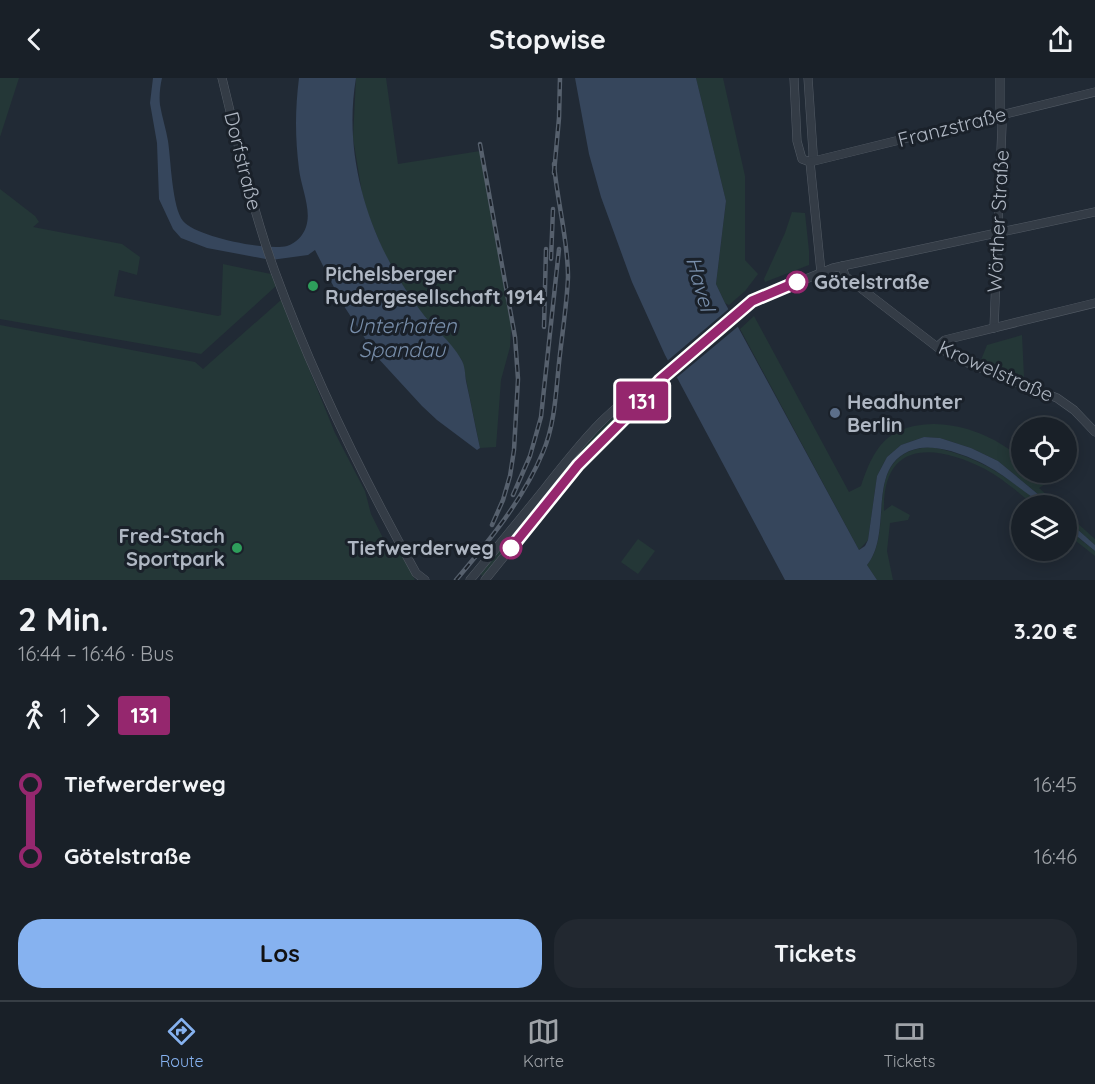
<!DOCTYPE html>
<html lang="de">
<meta charset="utf-8">
<style>
:root{--surface:#192028;--page:#222830;--text:#f1f3f6;--muted:#9fa3a8;--line:#373e45;--accent:#86b2f0}
body{margin:0;font-family:Quicksand,sans-serif;background:var(--page);color:var(--text);height:100vh;display:flex;flex-direction:column;font-size:22px;white-space:nowrap}
*{box-sizing:border-box;margin:0}
p{font-size:20px;color:var(--muted)}
.icon{flex:none;width:33px;height:33px;fill:none;stroke:currentColor;stroke-width:2;stroke-linecap:round;stroke-linejoin:round}
.map{position:relative;height:502px;overflow:hidden}
.sheet{display:flex;flex-direction:column;background:var(--surface);flex:1}
.sheet>*{flex:none}
.badge{padding:0 12px;border-radius:4px;font-size:21px;line-height:39px}
.tools{position:absolute;left:1011px;top:339px;display:grid;gap:12px}
.tools a{display:grid;place-items:center;width:66px;height:66px;border-radius:50%;background:var(--surface);box-shadow:0 3px 15px #0003,0 0 0 2px var(--line);font-size:30px}
.map>.badge{position:absolute;translate:-50% -50%;box-shadow:0 0 0 3px #fff}
.legs{display:flex;align-items:center;gap:9px;height:66px;padding:0 18px;font-size:20px}
.legs p{margin-inline-start:auto}
.summary{display:flex;align-items:center;justify-content:space-between;height:102px;padding:0 18px}
h1{font-size:33px;font-weight:700;line-height:45px}
.primary-button{display:flex;gap:12px;margin-top:auto;padding:12px 18px}
.primary-button a{flex:1;height:69px;border-radius:24px;background:var(--accent);color:#111;font-size:24px;font-weight:700;line-height:69px;text-align:center}
.primary-button a+a{background:var(--page);color:var(--text)}
ul{padding:0 18px;list-style:none}
li{display:flex;align-items:center;gap:21px;height:72px;font-size:22px}
li i{display:grid;place-items:center;width:9px;height:100%;margin:0 8px;background:currentColor}
li i::after{content:'';width:15px;height:15px;margin:-8px;border:4px solid;border-radius:50%;background:var(--surface)}
li p{margin-inline-start:auto}
li:first-child i{background:linear-gradient(#0000 50%,currentColor 0)}
li:last-child i{background:linear-gradient(currentColor 50%,#0000 0)}
header{display:flex;justify-content:space-between;align-items:center;height:78px;padding:0 18px;background:var(--surface);font-size:27px;font-weight:700}
.dock{display:flex;justify-content:space-around;align-items:center;height:84px;border-top:2px solid var(--line);background:var(--surface);font-size:16px;color:var(--muted)}
.dock a{display:grid;justify-items:center;gap:3px}
.dock .active{color:var(--accent)}
.map>svg:first-child{display:block}
.green{fill:#243737}
.water{fill:#36465c}
.pier{fill:#212a35}
.lines{fill:none;stroke-linecap:round;stroke-linejoin:round}
.minor-casing{stroke:#525a64;stroke-width:9}
.minor{stroke:#343c46;stroke-width:8}
.rail-casing{stroke:#56606d;stroke-width:4.5}
.rail{stroke:#1a212a;stroke-width:2;stroke-dasharray:7;stroke-linecap:butt}
.line-1-casing{stroke:#fff;stroke-width:14}
.line-1{stroke:#95276e;stroke-width:9}
.stop-1-dot{fill:#fff;stroke:#95276e;stroke-width:3}
.leisure-dot{fill:#2e9e5b;stroke:#1a212a;stroke-width:2}
.service-dot{fill:#5c6f8a;stroke:#1a212a;stroke-width:2}
.labels{text-anchor:middle;stroke-width:6;stroke-linejoin:round;paint-order:stroke}
.street-label{font-size:20px;fill:#afb7c3;stroke:#1a212a}
.poi-label{font-size:20px;font-weight:bold;fill:#afb7c3;stroke:#1a212a;text-anchor:start}
.stop-label{font-size:20px;font-weight:bold;fill:#afb7c3;stroke:#1a212a;text-anchor:start}
.water-label{font-size:21px;font-style:italic;fill:#788eaa;stroke:#1a212a}
</style>
<header><svg class="icon" aria-label="back" viewBox="0 0 24 24"><path d="M15 5l-7 7 7 7"/></svg>Stopwise<svg class="icon" aria-label="share" viewBox="0 0 24 24"><path d="M12 15V3M7 8l5-5 5 5M5 13v7h14v-7"/></svg></header>
<div class="map">
<svg width="1095" height="502" viewBox="0 0 1095 502">
<rect width="100%" height="100%" fill="#212a35"/>
<g class="green">
<polygon points="0,0 19,0 0,59"/>
<polygon points="356,0 386,0 398,86 480,73 512,235 510,269 501,302 496,369 480,370 462,282 420,233 397,199 384,175 368,136 362,115 353,60"/>
<polygon points="696,0 723,0 745,98 745,182 758,196 745,213 729,227 725,225 716,206 726,123"/>
<polygon points="0,111 35,138 39,144 33,149 122,166 140,179 137,197 119,192 114,218 218,238 221,237 223,186 271,196 276,208 201,276 0,241"/>
<polygon points="792,134 805,135 809,173 809,187 765,204 764,201 785,155"/>
<polygon points="281,222 335,355 365,413 371,436 387,468 395,464 415,502 0,502 0,247 195,284 203,291"/>
<path d="M 754,238 L 849,414 L 861,408 C 867,390 875,368 892,357 C 931,333 990,352 1021,381 L 1022,394 L 1037,395 L 1048,404 L 1039,410 L 1058,427 L 1051,427 L 998,383 L 971,370 L 940,360 L 924,359 L 901,367 L 887,379 L 877,398 L 868,462 L 859,472 L 740,251 Z"/>
<polygon points="1022,257 1024,299 981,282 987,267"/>
<path d="M 645,312 L 484,499 L 480,496 C 532,432 580,363 645,312 Z"/>
<path d="M 931,369 C 973,376 1010,399 1042,427 L 1034,427 C 1019,415 1002,400 985,391 C 936,366 882,361 884,433 L 892,427 L 910,437 L 908,442 L 890,445 L 887,473 L 893,502 L 877,502 L 867,487 C 897,451 858,373 931,369 Z"/>
<polygon points="1066,435 1095,461 1095,467 1067,442"/>
<polygon points="1066,450 1095,473 1095,478 1067,456"/>
<polygon points="638,461 655,473 638,496 621,484"/>
</g>
<g class="water">
<path d="M 153,0 L 162,0 C 160,8 159,19 160,27 C 162,39 166,51 168,63 C 171,83 172,129 183,143 C 196,159 267,173 287,168 C 296,165 303,158 306,149 C 312,132 301,109 299,91 C 295,59 295,32 299,0 L 356,0 C 342,82 371,167 420,232 C 432,249 451,263 461,281 C 465,287 465,296 466,303 C 471,325 475,348 480,370 L 477,372 L 437,342 L 422,328 L 377,279 L 342,225 L 315,172 L 308,177 L 271,182 L 207,170 L 181,160 L 173,151 L 159,121 L 157,65 L 150,25 Z"/>
<path d="M 575,0 L 696,0 L 726,123 L 716,206 L 725,225 L 859,472 L 865,468 L 868,462 L 877,398 L 887,379 L 901,367 L 924,359 L 940,360 L 971,370 L 998,383 L 1051,427 C 1048,427 1045,429 1042,427 C 1039,426 1037,423 1035,421 C 1024,413 1013,405 1002,397 C 983,383 943,366 920,370 C 862,381 895,453 867,487 L 877,502 L 785,502 L 665,277 L 632,204 L 601,119 L 589,76 Z"/>
<polygon points="1067,442 1095,467 1095,473 1067,450"/>
</g>
<polygon class="pier" points="731,229 741,246 675,301 666,284"/>
<g class="lines">
<g class="minor-casing">
<g id="minor">
<path d="M 222,0 C 238,65 252,131 275,194 C 313,298 362,398 416,495 L 425,502"/>
<polyline points="794,0 797,63 802,81 810,84"/>
<polyline points="808,0 813,74 813,79 810,84 821,194"/>
<polyline points="810,84 1095,14"/>
<polyline points="842,188 845,198 937,269 968,285 1057,320 1074,332 1095,354"/>
<polyline points="994,250 1002,47 1000,30 1000,0"/>
<polyline points="937,269 945,262 1095,225"/>
<path d="M 470,502 C 496,471 521,440 546,409 C 577,370 612,323 659,302"/>
<polyline points="485,502 588,375 637,328 660,301 752,223 833,190 1095,134"/>
</g>
</g>
<use href="#minor" class="minor"/>
<g class="rail-casing">
<g id="rail">
<polyline points="480,66 515,259 518,301 514,372 510,398 503,422 492,447"/>
<polyline points="554,95 559,40 560,0"/>
<polyline points="551,181 553,131"/>
<polyline points="544,249 546,171"/>
<polyline points="513,417 530,378 541,339 559,171"/>
<path d="M 456,502 C 489,463 523,422 543,374 C 556,344 556,308 560,276 C 563,250 567,224 568,199 C 568,161 557,123 554,86"/>
</g>
</g>
<use href="#rail" class="rail"/>
</g>
<g class="lines">
<g class="line-1-casing">
<polyline id="line-1" points="511,470 578,387 637,328 660,302 752,223 797,204"/>
</g>
<use href="#line-1" class="line-1"/>
</g>
<g class="stop-1-dot">
<circle cx="797" cy="204" r="10"/>
<circle cx="511" cy="470" r="10"/>
</g>
<g class="leisure-dot">
<circle cx="313" cy="208" r="6"/>
<circle cx="237" cy="470" r="6"/>
</g>
<circle class="service-dot" cx="835" cy="335" r="6"/>
<g class="labels">
<g class="street-label">
<text transform="translate(952 49) rotate(-14)" y="7">Franzstraße</text>
<text transform="translate(243 83) rotate(76)" y="7">Dorfstraße</text>
<text transform="translate(998 143) rotate(-87)" y="7">Wörther Straße</text>
<text transform="translate(996 293) rotate(24)" y="7">Krowelstraße</text>
</g>
<g class="poi-label">
<text x="325" y="203">Pichelsberger<tspan x="325" dy="23">Rudergesellschaft 1914</tspan></text>
<text x="847" y="331">Headhunter<tspan x="847" dy="23">Berlin</tspan></text>
<text x="225" y="465" text-anchor="end">Fred-Stach<tspan x="225" dy="23">Sportpark</tspan></text>
</g>
<g class="stop-label">
<text x="814" y="211">Götelstraße</text>
<text x="494" y="477" text-anchor="end">Tiefwerderweg</text>
</g>
<g class="water-label">
<text transform="translate(700 206) rotate(74)" y="7">Havel</text>
<text x="402" y="255">Unterhafen<tspan x="402" dy="24">Spandau</tspan></text>
</g>
</g>
</svg>
<div class="tools">
<a><svg class="icon" aria-label="locate" viewBox="0 0 24 24"><circle cx="12" cy="12" r="6"/><path d="M12 2v4M12 18v4M2 12h4M18 12h4"/></svg></a>
<a><svg class="icon" aria-label="layers" viewBox="0 0 24 24"><path d="M12 4l9 5-9 5-9-5zM3 14l9 5 9-5"/></svg></a>
</div>
<b class="badge" style="left:642px;top:323px;background:#95276e;color:#fff">131</b>
</div>
<section class="sheet">
<div class="summary"><div><h1>2 Min.</h1><p>16:44 – 16:46 · Bus</p></div><b>3.20 €</b></div>
<div class="legs"><svg class="icon" aria-label="walk" viewBox="0 0 24 24"><circle cx="13" cy="4" r="2"/><path d="M13 8l-2 6 4 7M11 14l-3 7M7 12l3-4h3l4 4"/></svg>1<svg class="icon" aria-label="forward" viewBox="0 0 24 24"><path d="M9 5l7 7-7 7"/></svg><b class="badge" style="background:#95276e;color:#fff">131</b></div>
<ul>
<li><i style="color:#95276e"></i><b>Tiefwerderweg</b><p>16:45</p></li>
<li><i style="color:#95276e"></i><b>Götelstraße</b><p>16:46</p></li>
</ul>
<div class="primary-button"><a>Los</a><a>Tickets</a></div>
</section>
<nav class="dock">
<a class="active"><svg class="icon" aria-label="directions" viewBox="0 0 24 24"><path d="M12 3l9 9-9 9-9-9zM9 14v-3h6M13 9l2 2-2 2"/></svg>Route</a>
<a><svg class="icon" aria-label="map" viewBox="0 0 24 24"><path d="M3 6l6-2 6 2 6-2v14l-6 2-6-2-6 2zM9 4v14M15 6v14"/></svg>Karte</a>
<a><svg class="icon" aria-label="tickets" viewBox="0 0 24 24"><path d="M3 7h18v10H3zM15 7v10"/></svg>Tickets</a>
</nav>
